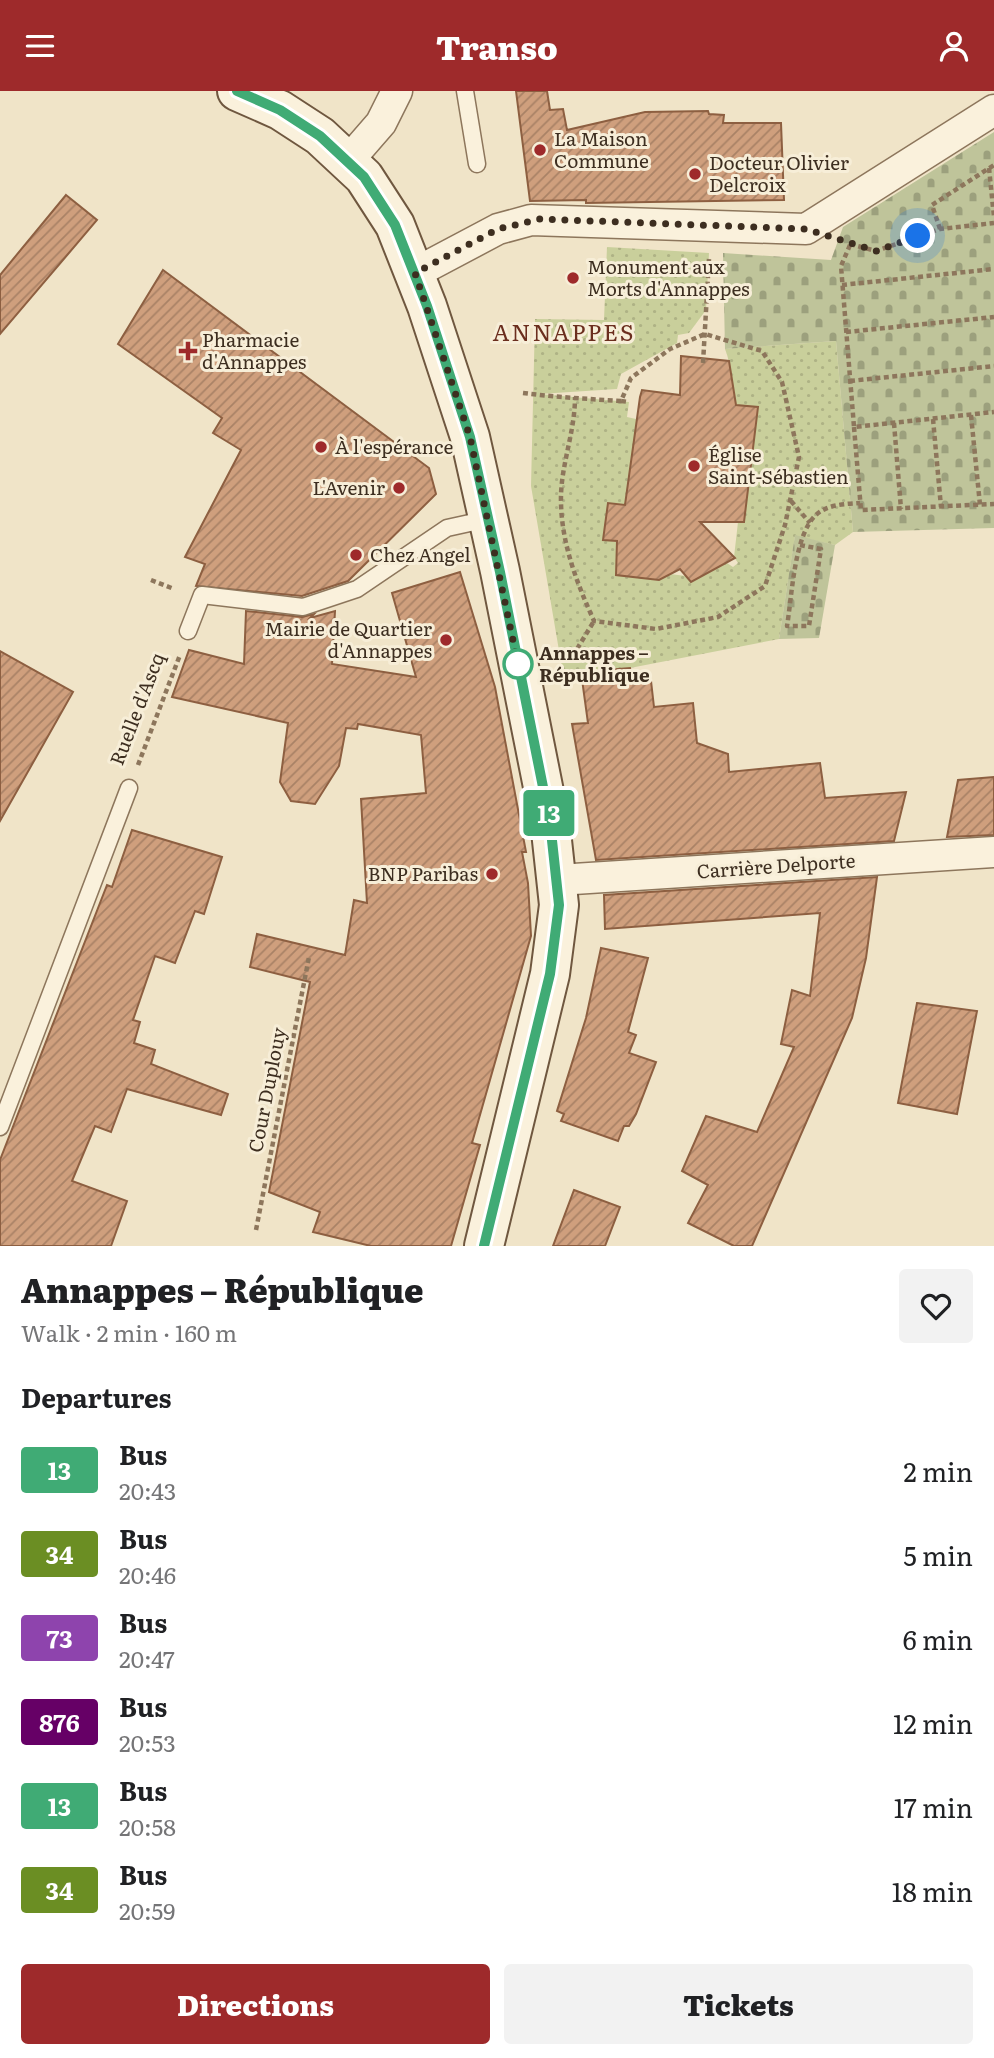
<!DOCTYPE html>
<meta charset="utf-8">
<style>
:root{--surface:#fff;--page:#f2f2f2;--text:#202124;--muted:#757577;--accent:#9e2a2b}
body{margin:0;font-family:Literata,serif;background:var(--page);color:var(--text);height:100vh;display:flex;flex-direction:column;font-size:26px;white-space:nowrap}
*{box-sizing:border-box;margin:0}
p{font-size:23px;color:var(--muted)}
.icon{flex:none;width:38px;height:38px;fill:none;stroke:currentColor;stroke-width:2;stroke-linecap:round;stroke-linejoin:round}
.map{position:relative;height:1155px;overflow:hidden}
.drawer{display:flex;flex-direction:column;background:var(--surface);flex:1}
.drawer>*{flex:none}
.badge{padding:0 14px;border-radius:5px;font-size:24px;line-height:46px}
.you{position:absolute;width:35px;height:35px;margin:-18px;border:5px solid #fff;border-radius:50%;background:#1a73e8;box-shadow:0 0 0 10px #1a73e833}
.map>.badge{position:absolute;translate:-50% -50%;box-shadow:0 0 0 4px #fff}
h2{padding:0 21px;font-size:26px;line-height:63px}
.round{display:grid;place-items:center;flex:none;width:74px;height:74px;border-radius:7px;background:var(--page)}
.head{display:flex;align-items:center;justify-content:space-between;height:119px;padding:0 21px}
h1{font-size:33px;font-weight:800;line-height:52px}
.button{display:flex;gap:14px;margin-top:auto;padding:14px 21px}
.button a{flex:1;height:80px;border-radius:7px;background:var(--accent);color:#fff;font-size:28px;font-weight:800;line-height:80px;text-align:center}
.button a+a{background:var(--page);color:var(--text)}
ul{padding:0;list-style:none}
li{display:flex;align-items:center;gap:21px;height:84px;padding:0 21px}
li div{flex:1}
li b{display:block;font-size:26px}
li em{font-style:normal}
li .badge{min-width:77px;font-weight:700;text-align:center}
header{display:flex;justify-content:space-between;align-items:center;height:91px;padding:0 21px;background:var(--accent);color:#fff;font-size:32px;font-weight:800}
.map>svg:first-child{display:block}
.grass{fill:url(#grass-dots)}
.cemetery{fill:url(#cemetery-stones)}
.building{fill:url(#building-hatch);stroke:#8d5f41;stroke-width:2}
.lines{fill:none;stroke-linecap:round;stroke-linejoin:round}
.lane-casing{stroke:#8d765c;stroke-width:19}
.street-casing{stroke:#8d765c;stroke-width:33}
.secondary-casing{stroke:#6f573f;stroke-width:42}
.path{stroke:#8d765c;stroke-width:4.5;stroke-dasharray:5 3.5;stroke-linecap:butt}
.lane{stroke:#faf1dc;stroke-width:16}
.street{stroke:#faf1dc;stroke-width:30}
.secondary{stroke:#faf1dc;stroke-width:38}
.line-casing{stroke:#fff;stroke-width:16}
.line{stroke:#40ab75;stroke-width:10}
.walk{stroke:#3d2e20;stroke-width:7;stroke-dasharray:0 12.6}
.poi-dot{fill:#9e2a2b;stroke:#f7eed8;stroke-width:2.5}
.stop-dot{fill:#fff;stroke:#40ab75;stroke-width:3.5}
.labels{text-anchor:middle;stroke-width:6;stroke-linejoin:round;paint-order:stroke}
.poi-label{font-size:19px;fill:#3d2e20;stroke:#f7eed8;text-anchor:start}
.stop-label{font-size:19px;font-weight:bold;fill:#3d2e20;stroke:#f7eed8;text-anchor:start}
.street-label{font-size:19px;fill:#3d2e20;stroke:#f7eed8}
.quarter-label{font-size:23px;letter-spacing:2px;fill:#6b2e1e;stroke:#f7eed8}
</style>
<header><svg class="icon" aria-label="menu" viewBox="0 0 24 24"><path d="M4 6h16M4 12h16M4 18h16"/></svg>Transo<svg class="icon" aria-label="person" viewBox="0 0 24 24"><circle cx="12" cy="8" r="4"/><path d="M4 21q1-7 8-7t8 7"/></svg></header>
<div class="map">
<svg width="994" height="1155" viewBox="0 0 994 1155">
<defs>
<pattern id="grass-dots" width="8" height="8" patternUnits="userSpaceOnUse" patternTransform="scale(1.75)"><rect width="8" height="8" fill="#c9cf9b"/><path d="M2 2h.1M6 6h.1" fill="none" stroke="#aeb285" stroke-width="1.8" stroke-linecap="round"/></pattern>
<pattern id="cemetery-stones" width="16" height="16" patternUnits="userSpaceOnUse" patternTransform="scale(1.75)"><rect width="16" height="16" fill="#bfc49a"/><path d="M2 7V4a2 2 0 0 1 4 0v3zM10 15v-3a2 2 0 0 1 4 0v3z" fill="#9ca07d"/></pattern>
<pattern id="building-hatch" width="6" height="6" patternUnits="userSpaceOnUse" patternTransform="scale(1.75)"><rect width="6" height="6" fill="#cf9f7d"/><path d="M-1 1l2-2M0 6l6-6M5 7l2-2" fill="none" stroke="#a98266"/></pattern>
</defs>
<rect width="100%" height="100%" fill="#f0e4c8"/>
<path class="grass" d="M 607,156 L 709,162 L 706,219 L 689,242 L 678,244 L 677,252 L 621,283 L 617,298 L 539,303 L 629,311 L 627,326 L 636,328 L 636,334 L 642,335 L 626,414 L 608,412 L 605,449 L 624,452 L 617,458 L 616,484 L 651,488 L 656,483 L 662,488 L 670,483 L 686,485 L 691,491 L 727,472 L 733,476 L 738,472 L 734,466 L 738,431 L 744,431 L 742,404 L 747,403 L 757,316 L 736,314 C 731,295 732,275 725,258 L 836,250 L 853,441 L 835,454 L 795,445 L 779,548 L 630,577 L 563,583 L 531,395 L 535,228 L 604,229 Z"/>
<g class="cemetery">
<polygon points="994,41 994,437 853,441 836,250 725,258 723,162 831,169 843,136"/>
<polygon points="795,444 835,454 819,547 779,548"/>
</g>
<g class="building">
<polygon points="516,0 547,0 550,19 563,18 567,39 645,21 708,20 709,23 724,24 723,32 781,32 784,109 586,112 586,109 530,110"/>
<polygon points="66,104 97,129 0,243 0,184"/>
<polygon points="163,179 429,377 436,403 348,490 302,505 196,495 205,473 185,466 241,359 213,342 222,327 118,253"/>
<polygon points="681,265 729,270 736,314 758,316 744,431 700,431 735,467 691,491 680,478 659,489 616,484 617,450 603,449 608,412 625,414 640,306 642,299 680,304"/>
<polygon points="460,481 495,596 526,761 522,761 528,792 531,845 472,1052 480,1054 451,1155 371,1155 313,1141 320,1121 269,1101 310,891 250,876 257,843 345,864 354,809 367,812 361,708 426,702 421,644 358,633 357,638 346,637 339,675 315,713 291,710 280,691 288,632 172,606 189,559 244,573 246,520 302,526 314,523 310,527 335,520 332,573 416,586 392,502"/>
<polygon points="0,560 73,601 0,730"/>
<polygon points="630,577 633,593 651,590 654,616 693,612 697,652 728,663 729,681 820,672 825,707 906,701 894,750 596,769 572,633 588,632 581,581"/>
<polygon points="994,686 994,744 947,746 958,689"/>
<polygon points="132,739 222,766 204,823 195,820 175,872 155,865 133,929 140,931 134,952 155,959 151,973 228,1003 221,1024 127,998 111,1041 95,1035 72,1090 127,1110 111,1155 0,1155 0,1069 107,794 112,796"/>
<polygon points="877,786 866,867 852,927 752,1155 734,1155 688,1132 708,1094 682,1080 706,1025 757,1041 794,956 781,953 792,899 810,905 820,822 605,838 604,804"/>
<polygon points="601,857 648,867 628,941 636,944 629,962 656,971 636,1023 629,1035 624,1035 618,1050 561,1030 564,1023 557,1020 586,927"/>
<polygon points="917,912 977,920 957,1023 898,1012"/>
<polygon points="574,1099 620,1116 605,1155 553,1155"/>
</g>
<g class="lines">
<g class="lane-casing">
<g id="lane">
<polyline points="465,0 477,73"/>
<polyline points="188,540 202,504 303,516 357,498 447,437 488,428"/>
<polyline points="0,1036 129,697"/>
</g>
</g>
<g class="street-casing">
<g id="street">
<polyline points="348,70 381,32 397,0"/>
<polyline points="415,182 498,138 531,129 806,138 994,19"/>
<polyline points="558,789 994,761"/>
</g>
</g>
<g class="secondary-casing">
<polyline id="secondary" points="237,0 280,19 320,45 364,86 395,134 427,215 470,346 500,480 550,731 559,814 550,883 484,1155"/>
</g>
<g class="path">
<polyline points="989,77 994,126"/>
<polyline points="940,138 932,114 994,74"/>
<polyline points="850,153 876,160 940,138 994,132"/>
<polyline points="850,154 841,175 854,336 994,321"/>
<polyline points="842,194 994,178"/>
<polyline points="846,241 994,226"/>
<polyline points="703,272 709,168"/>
<polyline points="850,290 994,275"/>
<path d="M 523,302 C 555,306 588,308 621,310 L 631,287 L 670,258 L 705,243 L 762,260 L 782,291 L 799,366 L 785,434 L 765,495 L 718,526 L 656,538 L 594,530 C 576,490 560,449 561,404 C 562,371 575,340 575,306"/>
<polyline points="621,310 629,311"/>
<polyline points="971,324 980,414"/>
<polyline points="933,328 941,416"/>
<polyline points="894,332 901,418"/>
<polyline points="854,336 861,419 994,413"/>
<polyline points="791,410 810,432"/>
<path d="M 800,454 L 821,458 L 809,535 L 787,535 C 792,506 794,442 817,423 C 829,413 846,413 860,412"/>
<polyline points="151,489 174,498"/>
<polyline points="555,567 574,563 594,530"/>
<polyline points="138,674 180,564"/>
<polyline points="256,1139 309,866"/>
</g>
<use href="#lane" class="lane"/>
<use href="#street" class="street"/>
<use href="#secondary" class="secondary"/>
</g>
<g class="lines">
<g class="line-casing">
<polyline id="line" points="237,0 280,19 320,45 364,86 395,134 427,215 470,346 500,481 550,731 559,814 550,883 484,1155"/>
</g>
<use href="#line" class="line"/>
<polyline class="walk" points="518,573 470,346 415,182 498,138 540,128 806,138 876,160 918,145"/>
</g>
<g class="poi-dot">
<circle cx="540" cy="59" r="7"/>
<circle cx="695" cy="83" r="7"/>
<circle cx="573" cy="187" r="7"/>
<path d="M184.5 249.5h7v7h7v7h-7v7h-7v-7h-7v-7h7z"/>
<circle cx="321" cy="356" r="7"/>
<circle cx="694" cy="375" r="7"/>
<circle cx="399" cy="397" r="7"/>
<circle cx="356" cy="464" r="7"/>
<circle cx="446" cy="549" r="7"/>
<circle cx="492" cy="783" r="7"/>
</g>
<circle class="stop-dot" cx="518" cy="573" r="14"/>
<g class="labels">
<g class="poi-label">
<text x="554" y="55">La Maison<tspan x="554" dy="22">Commune</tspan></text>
<text x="709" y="79">Docteur Olivier<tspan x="709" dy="22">Delcroix</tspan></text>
<text x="587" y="183">Monument aux<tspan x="587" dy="22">Morts d'Annappes</tspan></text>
<text x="202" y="256">Pharmacie<tspan x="202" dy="22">d'Annappes</tspan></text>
<text x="335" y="363">À l'espérance</text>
<text x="708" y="371">Église<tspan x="708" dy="22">Saint-Sébastien</tspan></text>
<text x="385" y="404" text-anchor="end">L'Avenir</text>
<text x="370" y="471">Chez Angel</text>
<text x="432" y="545" text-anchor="end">Mairie de Quartier<tspan x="432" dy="22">d'Annappes</tspan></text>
<text x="478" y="790" text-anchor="end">BNP Paribas</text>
</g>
<g class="stop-label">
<text x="539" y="569">Annappes –<tspan x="539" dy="22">République</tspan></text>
</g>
<g class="street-label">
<text transform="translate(137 618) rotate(-69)" y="7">Ruelle d'Ascq</text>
<text transform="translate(776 775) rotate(-4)" y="7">Carrière Delporte</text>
<text transform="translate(267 999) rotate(-79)" y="7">Cour Duplouy</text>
</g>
<g class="quarter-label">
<text x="564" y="250">ANNAPPES</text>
</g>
</g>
</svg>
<div class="you" style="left:918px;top:145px"></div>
<b class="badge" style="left:549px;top:722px;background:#40ab75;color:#fff">13</b>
</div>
<section class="drawer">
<div class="head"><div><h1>Annappes – République</h1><p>Walk · 2 min · 160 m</p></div><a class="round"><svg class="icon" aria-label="heart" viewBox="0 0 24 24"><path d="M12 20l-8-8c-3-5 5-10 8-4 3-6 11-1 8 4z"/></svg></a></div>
<h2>Departures</h2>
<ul>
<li><span class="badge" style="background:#40ab75;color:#fff">13</span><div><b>Bus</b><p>20:43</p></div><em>2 min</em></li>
<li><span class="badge" style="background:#6b8e23;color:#fff">34</span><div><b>Bus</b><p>20:46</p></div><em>5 min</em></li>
<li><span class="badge" style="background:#8e44ad;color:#fff">73</span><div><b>Bus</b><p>20:47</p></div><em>6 min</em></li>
<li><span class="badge" style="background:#606;color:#fff">876</span><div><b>Bus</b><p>20:53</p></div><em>12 min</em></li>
<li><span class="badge" style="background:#40ab75;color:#fff">13</span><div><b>Bus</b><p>20:58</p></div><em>17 min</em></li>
<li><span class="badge" style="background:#6b8e23;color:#fff">34</span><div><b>Bus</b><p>20:59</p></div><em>18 min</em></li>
</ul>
<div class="button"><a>Directions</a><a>Tickets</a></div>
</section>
